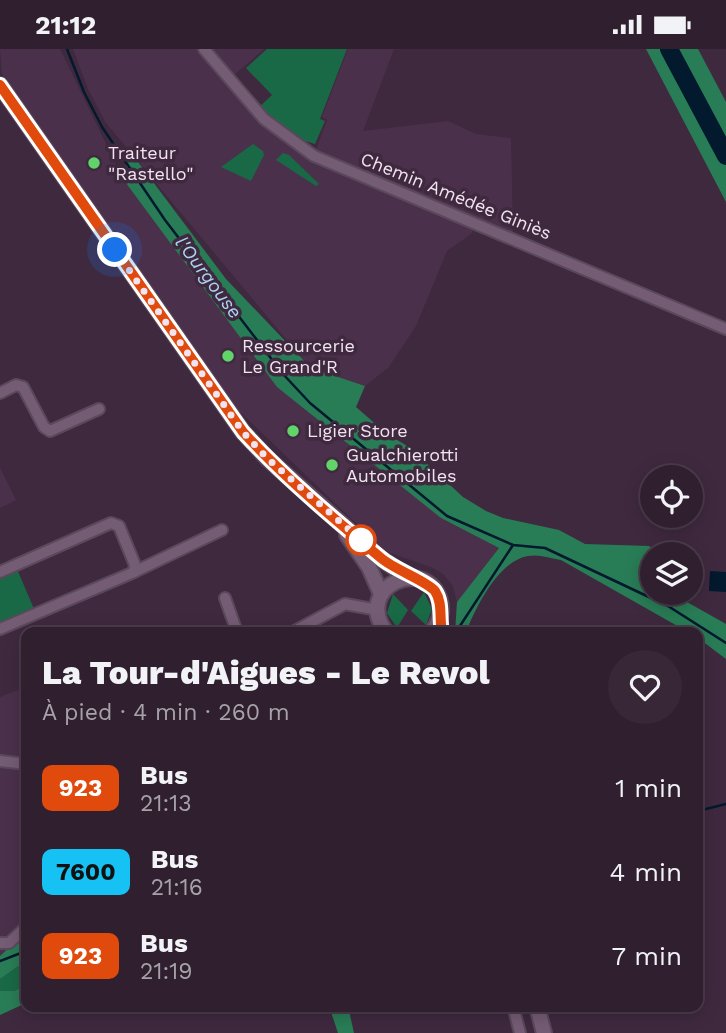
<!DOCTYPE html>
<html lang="fr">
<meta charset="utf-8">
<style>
:root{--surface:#2f1f2f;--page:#372737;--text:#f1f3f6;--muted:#a7a2aa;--line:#4a3d4b}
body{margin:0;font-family:"Work Sans",sans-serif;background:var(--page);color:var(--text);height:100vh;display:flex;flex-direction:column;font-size:26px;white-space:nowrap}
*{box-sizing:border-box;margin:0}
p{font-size:23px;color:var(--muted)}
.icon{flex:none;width:38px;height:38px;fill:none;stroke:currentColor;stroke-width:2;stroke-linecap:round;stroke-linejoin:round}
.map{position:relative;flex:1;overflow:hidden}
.side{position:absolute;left:21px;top:578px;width:682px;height:385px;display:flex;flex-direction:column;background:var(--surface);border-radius:14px;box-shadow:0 4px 18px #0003,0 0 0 2px var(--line)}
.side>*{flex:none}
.badge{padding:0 14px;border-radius:10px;font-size:24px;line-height:46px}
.tools{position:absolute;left:640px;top:416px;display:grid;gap:14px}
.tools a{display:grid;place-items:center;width:63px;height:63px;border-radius:50%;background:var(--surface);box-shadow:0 4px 18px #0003,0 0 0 2px var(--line);font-size:35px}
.you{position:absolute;width:35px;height:35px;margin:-18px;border:5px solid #fff;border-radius:50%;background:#1a73e8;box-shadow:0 0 0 10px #1a73e833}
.map>.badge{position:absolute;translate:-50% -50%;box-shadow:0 0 0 4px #fff}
.round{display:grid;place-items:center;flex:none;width:74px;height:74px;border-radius:37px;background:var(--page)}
.headline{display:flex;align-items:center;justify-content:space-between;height:119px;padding:0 21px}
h1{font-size:33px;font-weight:800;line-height:52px}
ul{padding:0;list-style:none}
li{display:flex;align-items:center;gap:21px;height:84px;padding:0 21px}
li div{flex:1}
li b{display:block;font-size:26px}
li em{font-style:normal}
li .badge{min-width:77px;font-weight:700;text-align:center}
.status{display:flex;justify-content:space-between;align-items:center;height:49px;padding:0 35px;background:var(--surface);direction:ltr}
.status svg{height:19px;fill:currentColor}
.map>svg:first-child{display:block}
.built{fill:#4b304b}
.green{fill:#196946}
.forest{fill:#297d56}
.water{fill:#02192e}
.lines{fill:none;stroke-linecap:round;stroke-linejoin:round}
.stream{stroke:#02192e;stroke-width:2.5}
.river{stroke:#02192e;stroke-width:18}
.minor-casing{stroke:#5a485b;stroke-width:14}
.secondary-casing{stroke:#5a485b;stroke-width:18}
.minor{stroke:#755c75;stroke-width:10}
.secondary{stroke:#755c75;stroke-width:14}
.line-casing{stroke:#fff;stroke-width:16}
.line{stroke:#e04b0d;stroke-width:10}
.walk{stroke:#f2e3f1;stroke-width:7;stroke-dasharray:0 12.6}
.poi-dot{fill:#61d469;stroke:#3f293f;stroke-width:2.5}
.stop-dot{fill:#fff;stroke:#e04b0d;stroke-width:3.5}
.labels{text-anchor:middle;stroke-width:7;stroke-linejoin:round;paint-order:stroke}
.poi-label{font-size:18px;fill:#f2e3f1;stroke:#3f293f;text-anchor:start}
.street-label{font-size:18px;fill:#f2e3f1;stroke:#3f293f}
.water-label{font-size:19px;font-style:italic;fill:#add2f4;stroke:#3f293f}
</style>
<div class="status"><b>21:12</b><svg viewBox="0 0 49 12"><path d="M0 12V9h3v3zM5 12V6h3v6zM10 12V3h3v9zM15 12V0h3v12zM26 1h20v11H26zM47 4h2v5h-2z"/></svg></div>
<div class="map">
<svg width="726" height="984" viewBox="0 0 726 984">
<rect width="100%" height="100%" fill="#3f293f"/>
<g class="built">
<polygon points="0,0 60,0 123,130 441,469 499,499 457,553 453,537 443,525 433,519 385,502 237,360 2,25"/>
<polygon points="73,0 264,0 225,34 273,85 293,100 313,109 327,71 322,68 348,0 394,0 363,82 448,72 476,85 511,89 513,185 477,173 471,185 447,202 416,277 388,319 365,337 311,320 106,74 88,40"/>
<polygon points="0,419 16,451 0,459"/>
<polygon points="26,638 26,880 0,907 0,648"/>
</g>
<g class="green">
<polygon points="267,0 347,0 320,70 325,72 315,95 299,90 259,58 272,46 246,19"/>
<polygon points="253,95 263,102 264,106 251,132 221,118"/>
<polygon points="283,104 289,106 319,135 316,137 276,111"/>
<polygon points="17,520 34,560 0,574 0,528"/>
<polygon points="424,543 432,560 426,576 411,562"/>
<polygon points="393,545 408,561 397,579 387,564"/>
<polygon points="26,912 26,936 14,942 0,942 0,930"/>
</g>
<g class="forest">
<polygon points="646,0 698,0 726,53 726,153"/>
<path d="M 129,101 L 226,230 L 311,319 L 365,337 L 356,358 L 387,385 L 409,398 L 463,448 L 486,462 L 503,469 L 559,481 L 585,495 L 649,497 L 653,500 L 645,530 L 653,534 L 653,544 L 671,544 L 726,575 L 726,610 L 698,589 L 698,583 L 688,583 L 561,511 C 550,509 539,505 528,507 C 498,512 476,558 466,583 L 455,583 L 457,553 L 499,499 L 441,469 L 277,338 L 123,130 Z"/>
<polygon points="15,893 26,894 26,912 0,930 0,907"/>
<polygon points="26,936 26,954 0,966 0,942 14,942"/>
<polygon points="329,957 348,957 354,984 338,984"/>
</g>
<g class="water">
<path d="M 671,493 C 693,490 704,510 691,527 L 691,506 L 659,506 Z"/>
<polygon points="710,522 726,523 726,543 709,542"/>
</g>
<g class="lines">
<g class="stream">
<polyline points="67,0 84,43 102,78 165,171 283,325 310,354 447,467 513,496 545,499 668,557 726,594"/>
<polyline points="456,583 513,496"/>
<polyline points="698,762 726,755"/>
<polyline points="0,912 26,902"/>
</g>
<polyline class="river" points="669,0 726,107"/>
<g class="minor-casing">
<g id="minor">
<polyline points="204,0 264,70 314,107 726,280"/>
<polyline points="0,344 16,336 23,338 44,378 50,382 99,360"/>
<polyline points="0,523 111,474 119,477 135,516 134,523"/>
<polyline points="225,549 237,583"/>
<polyline points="0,580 132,524 222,481"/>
<polyline points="293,583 345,555 378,561"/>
<polyline points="0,712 26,715"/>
<polyline points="0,894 9,894 26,878"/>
<polyline points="513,957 520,984"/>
</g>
</g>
<g class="secondary-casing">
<g id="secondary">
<polyline points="0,36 243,383 267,409 380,509 410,529"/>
<polyline points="347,486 369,518 381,545"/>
<path d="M 386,583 C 352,538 427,505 440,552 C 443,563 439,575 431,583"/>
<polyline points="537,957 544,984"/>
</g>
</g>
<use href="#minor" class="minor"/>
<use href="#secondary" class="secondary"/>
</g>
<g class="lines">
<g class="line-casing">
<path id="line" d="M 0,36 L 243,383 C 284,428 333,469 381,509 C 395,521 427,532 435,542 C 443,554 439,569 442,583"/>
</g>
<use href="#line" class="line"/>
<polyline class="walk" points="115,201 243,383 267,409 361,491"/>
</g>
<g class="poi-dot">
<circle cx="94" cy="114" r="7"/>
<circle cx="228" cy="307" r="7"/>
<circle cx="293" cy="382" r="7"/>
<circle cx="332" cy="416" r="7"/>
</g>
<circle class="stop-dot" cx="361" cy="491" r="14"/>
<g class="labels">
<g class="poi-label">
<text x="108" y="110">Traiteur<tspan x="108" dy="21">"Rastello"</tspan></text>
<text x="242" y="303">Ressourcerie<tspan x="242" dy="21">Le Grand'R</tspan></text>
<text x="307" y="388">Ligier Store</text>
<text x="346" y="412">Gualchierotti<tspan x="346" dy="21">Automobiles</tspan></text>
</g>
<g class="street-label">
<text transform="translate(456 147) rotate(22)" y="6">Chemin Amédée Giniès</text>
</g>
<g class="water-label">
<text transform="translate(209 228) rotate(53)" y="7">l'Ourgouse</text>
</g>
</g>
</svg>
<div class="tools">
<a><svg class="icon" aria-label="locate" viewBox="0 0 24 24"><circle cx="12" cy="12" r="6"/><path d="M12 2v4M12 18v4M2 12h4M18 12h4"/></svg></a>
<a><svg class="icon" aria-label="layers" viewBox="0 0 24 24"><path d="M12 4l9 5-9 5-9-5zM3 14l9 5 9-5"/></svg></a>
</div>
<div class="you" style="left:115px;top:201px"></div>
<section class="side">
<div class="headline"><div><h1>La Tour-d'Aigues - Le Revol</h1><p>À pied · 4 min · 260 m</p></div><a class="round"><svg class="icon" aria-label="heart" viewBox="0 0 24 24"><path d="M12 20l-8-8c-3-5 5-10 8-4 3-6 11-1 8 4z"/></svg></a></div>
<ul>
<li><span class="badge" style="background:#e04b0d;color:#fff">923</span><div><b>Bus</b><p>21:13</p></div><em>1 min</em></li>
<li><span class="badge" style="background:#16c1f3;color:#111">7600</span><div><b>Bus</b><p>21:16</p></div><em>4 min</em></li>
<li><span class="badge" style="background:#e04b0d;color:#fff">923</span><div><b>Bus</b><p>21:19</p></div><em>7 min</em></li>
</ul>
</section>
</div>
